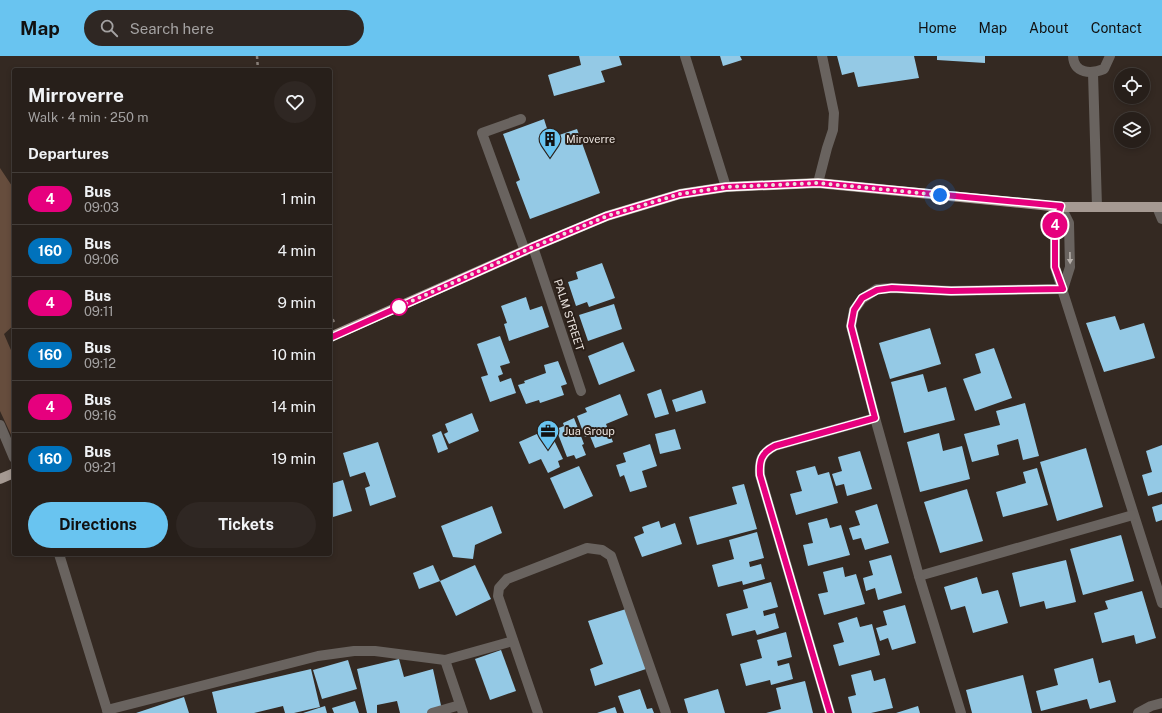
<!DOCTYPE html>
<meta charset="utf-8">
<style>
:root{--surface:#271f1a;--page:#2f2723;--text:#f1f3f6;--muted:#a4a2a2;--line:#433d39;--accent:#69c4f0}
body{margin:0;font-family:"Public Sans",sans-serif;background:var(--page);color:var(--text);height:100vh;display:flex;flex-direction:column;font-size:15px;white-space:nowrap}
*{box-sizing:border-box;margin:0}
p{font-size:13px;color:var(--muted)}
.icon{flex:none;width:22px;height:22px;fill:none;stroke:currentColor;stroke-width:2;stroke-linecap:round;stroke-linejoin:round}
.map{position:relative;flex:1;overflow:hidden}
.side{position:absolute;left:12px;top:12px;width:320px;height:488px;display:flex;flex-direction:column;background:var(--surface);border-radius:4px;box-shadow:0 2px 6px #0003,0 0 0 1px var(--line)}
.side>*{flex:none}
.badge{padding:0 8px;border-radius:13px;font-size:14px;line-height:26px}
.controls{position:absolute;left:1114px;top:12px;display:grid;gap:8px}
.controls a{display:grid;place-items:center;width:36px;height:36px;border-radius:50%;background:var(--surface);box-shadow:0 2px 6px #0003,0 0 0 1px var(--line);font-size:20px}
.you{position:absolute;width:20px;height:20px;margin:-10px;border:3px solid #fff;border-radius:50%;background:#1a73e8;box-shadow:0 0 0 6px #1a73e833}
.map>.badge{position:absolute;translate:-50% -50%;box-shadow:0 0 0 2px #fff}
h2{padding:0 16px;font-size:15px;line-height:36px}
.round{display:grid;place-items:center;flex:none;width:42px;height:42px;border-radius:21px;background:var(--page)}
.summary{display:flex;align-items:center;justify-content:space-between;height:68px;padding:0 16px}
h1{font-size:19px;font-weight:700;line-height:30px}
.cta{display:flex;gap:8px;margin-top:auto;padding:8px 16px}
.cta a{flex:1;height:46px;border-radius:24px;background:var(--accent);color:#111;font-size:16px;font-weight:700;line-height:46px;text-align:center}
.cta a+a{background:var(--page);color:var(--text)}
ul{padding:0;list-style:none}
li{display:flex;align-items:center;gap:12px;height:52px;padding:0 16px;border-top:1px solid var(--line)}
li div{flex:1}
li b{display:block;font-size:15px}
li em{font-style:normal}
li .badge{min-width:44px;font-weight:700;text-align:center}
header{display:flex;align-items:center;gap:24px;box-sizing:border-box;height:56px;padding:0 20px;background:var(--accent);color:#111}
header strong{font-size:19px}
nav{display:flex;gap:22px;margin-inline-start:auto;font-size:14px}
.search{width:280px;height:36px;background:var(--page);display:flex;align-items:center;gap:10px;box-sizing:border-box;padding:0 14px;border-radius:22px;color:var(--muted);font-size:15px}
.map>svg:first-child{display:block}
.green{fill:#664d3d}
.building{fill:#94c9e5}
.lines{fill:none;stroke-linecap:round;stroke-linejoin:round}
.path{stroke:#887f79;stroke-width:2.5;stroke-dasharray:3 3;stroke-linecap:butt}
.minor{stroke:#69635f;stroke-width:10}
.major{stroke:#a59992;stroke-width:10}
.oneway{fill:#b6b0ab}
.line-casing{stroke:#fff;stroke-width:9}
.line{stroke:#e6007e;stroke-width:6}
.walk{stroke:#eae3de;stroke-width:4;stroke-dasharray:0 7.2}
.stop-dot{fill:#fff;stroke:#e6007e;stroke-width:2}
.labels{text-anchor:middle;stroke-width:4;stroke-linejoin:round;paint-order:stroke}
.poi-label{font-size:11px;fill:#eae3de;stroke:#2a1f18;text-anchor:start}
.street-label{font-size:11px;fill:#eae3de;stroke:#2a1f18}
</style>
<header>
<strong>Map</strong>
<div class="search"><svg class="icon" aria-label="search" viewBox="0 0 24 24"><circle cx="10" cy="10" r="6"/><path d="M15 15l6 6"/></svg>Search here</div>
<nav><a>Home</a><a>Map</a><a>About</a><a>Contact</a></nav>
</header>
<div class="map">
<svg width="1162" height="657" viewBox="0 0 1162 657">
<rect width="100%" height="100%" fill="#342922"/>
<polygon class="green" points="0,112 12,130 14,137 14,269 4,278 14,301 14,385 0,355"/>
<g class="building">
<polygon points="579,0 619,0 622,9 601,15 605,26 554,40 548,19 581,9"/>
<polygon points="720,0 740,0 742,4 723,10"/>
<polygon points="837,0 914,0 919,22 858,31 854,16 842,19"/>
<polygon points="937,0 985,0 985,7 937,4"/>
<polygon points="544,63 550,82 577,73 600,137 530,163 516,126 520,124 503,78"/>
<polygon points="602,207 615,242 589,251 587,246 576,250 568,226 578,223 576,216"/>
<polygon points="526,241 530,254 542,250 549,271 509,285 504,268 507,267 501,250"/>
<polygon points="614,248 622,273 588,285 579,259"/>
<polygon points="1115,260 1120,274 1144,267 1155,302 1104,316 1086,267"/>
<polygon points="930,272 941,308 890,323 879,287"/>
<polygon points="500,280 510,307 500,310 503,318 498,320 500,326 511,322 516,337 490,346 481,321 488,319 477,288"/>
<polygon points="623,286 635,315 599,329 588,300"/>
<polygon points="994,292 1012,342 975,355 963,323 981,317 975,298"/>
<polygon points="558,305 567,328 561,330 564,339 540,347 539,344 526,348 518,329 525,327 524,325 546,317 544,309"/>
<polygon points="923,318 928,336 946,331 955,364 904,377 891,326"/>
<polygon points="661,333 669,358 655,362 647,338"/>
<polygon points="702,334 706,347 676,356 672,344"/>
<polygon points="620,338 628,359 606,368 613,386 595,392 590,380 585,381 577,360 587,356 585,352"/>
<polygon points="1025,347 1039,400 1023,404 1018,383 997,389 999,399 972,406 964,378 1000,369 996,355"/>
<polygon points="472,357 479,375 449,388 444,378 448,376 445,368"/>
<polygon points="574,362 584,388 582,389 586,399 576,403 574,399 567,401 556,373 564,370 563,367"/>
<polygon points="675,373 681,393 660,398 655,378"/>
<polygon points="441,375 448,393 438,397 432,379"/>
<polygon points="550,376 563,403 558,405 560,411 548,417 541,403 529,408 519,386 539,377 540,381"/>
<polygon points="939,377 943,395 962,390 970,423 920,436 907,386"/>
<polygon points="378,386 396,441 370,450 365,432 370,430 365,416 350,421 343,397"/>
<polygon points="650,388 657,410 642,415 647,431 630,436 624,419 620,421 616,409 626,406 623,397"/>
<polygon points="1162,389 1162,436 1148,440 1142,419 1152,416 1146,395"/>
<polygon points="1086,392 1103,451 1057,465 1040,406"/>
<polygon points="860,395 872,433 847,440 844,428 836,430 832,418 842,415 838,401"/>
<polygon points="579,410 593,440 564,453 550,422"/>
<polygon points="815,410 818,419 829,416 838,447 796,459 790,438 802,435 796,415"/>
<polygon points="1037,412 1048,449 1003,461 996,436 1026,427 1023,416"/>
<polygon points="343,424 352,455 330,462 330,428"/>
<polygon points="744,428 757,473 697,489 689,461 737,448 732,431"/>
<polygon points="967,433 983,485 940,497 924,446"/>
<polygon points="877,448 889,487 865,494 861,482 853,484 849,472 860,469 855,455"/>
<polygon points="1162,448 1162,464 1156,466 1152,451"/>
<polygon points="492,450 502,477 475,489 473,503 453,501 441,470"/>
<polygon points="827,462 830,472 841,469 850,499 808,510 803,489 813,487 808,467"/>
<polygon points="659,465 661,472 675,467 682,488 642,501 634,481 644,477 642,471"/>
<polygon points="757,476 764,502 749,506 750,511 761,508 765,523 743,529 742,525 718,531 712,509 734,503 729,484"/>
<polygon points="1121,479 1134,525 1083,539 1070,493"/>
<polygon points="891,499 902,537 878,544 875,532 866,535 863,522 873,519 869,505"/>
<polygon points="1066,504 1076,546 1046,553 1044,545 1020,551 1012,517"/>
<polygon points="433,509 440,525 419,533 413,517"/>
<polygon points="475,509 491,543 456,560 440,525"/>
<polygon points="843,511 845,521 856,518 865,548 824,559 818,538 828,536 823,516"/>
<polygon points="977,521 982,538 998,534 1008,567 973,577 965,550 951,554 944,531"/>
<polygon points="771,526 778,551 763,555 764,560 775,557 779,572 757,579 755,574 732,580 726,558 748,552 743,534"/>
<polygon points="1142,535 1156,582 1136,588 1134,579 1102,587 1094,557 1108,553 1105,545"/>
<polygon points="905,549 916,587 892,594 888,582 880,585 876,572 887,569 883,555"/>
<polygon points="626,553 646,613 595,630 590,613 603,608 588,565"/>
<polygon points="857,561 860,571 872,568 880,599 839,610 833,589 844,586 838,567"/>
<polygon points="786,576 792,601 777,605 778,610 789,607 793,623 771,629 770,624 746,630 740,608 762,602 757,584"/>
<polygon points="501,594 516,635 490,644 475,603"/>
<polygon points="1093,602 1099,627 1110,624 1116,646 1090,653 1087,643 1041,655 1036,635 1058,629 1054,613"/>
<polygon points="399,603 404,621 433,613 442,654 428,657 400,657 397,645 377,649 377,657 367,657 357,613"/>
<polygon points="348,604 357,633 322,643 313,614"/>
<polygon points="311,613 320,651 294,657 285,657 283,650 254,657 217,657 212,636"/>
<polygon points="871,614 874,625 885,622 893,652 871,657 852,657 848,641 856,639 851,619"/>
<polygon points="1023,619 1032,657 972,657 966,634"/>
<polygon points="805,625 813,657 766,657 781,653 776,632"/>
<polygon points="640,633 647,653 652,652 654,657 624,657 618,640"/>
<polygon points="718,633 725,657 688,657 684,643"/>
<polygon points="184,641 189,657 136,657"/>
<polygon points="355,645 359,657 334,657 332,652"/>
<polygon points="325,650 327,657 303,657"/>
<polygon points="918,650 920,657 896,657"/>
<polygon points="615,651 617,657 597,657"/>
</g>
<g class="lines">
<g class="path">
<polyline points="257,0 258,14"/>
<polyline points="330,258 334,266"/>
</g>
<g class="minor">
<polyline points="685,0 726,131"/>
<path d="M 1073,0 C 1074,18 1091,18 1104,13 L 1110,0"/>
<polyline points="1093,17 1097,151"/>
<polyline points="521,63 482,77 525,195"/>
<polyline points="818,127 827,92 833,74 834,57 822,0"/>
<polyline points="1061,151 1055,168 1055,211 1162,547"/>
<polyline points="1061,151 1069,167 1070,211 1063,233"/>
<polyline points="1157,151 1162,163"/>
<polyline points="533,191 581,335"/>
<polyline points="0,369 14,402"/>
<polyline points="59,498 108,657"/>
<polyline points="919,520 1133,459"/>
<polyline points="445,604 463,657"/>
<polyline points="107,654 318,600 354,595 375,595 445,604 513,585"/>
<polyline points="432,657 460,649"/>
<polyline points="538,657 498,540 499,532 507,523 587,492 602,494 611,500 666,657"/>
<path d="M 830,657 L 760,419 C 759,405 761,397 775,390 L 875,362"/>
<polyline points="961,657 919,520 875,362 851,270 854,254 862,243 877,233 892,232 951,235 1063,233"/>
<polyline points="1138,657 1151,650 1162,647"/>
</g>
<g class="major">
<polyline points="330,281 533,191 607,160 680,138 726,131 818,127 1061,151 1162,151"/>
<polyline points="0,423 14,417"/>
</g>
</g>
<defs><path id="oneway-solid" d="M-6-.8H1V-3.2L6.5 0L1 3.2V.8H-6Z"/></defs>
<use class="oneway" href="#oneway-solid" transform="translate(1070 202) rotate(89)"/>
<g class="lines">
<g class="line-casing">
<path id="line" d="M 330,282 L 533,191 L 607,160 L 680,138 L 726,131 L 818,127 L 1061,150 L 1055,168 L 1055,211 L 1063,233 L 951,235 L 892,232 L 877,234 L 862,242 L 854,254 L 851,270 L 875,362 L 775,390 C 761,397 759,405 760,419 L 830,657"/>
</g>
<use href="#line" class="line"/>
<polyline class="walk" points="399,251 396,252 533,191 607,160 680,138 726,131 818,127 940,139"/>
</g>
<defs>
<g id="building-pin" transform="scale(1.15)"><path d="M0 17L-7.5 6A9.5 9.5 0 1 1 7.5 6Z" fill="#69c4f0" stroke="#2a1f18"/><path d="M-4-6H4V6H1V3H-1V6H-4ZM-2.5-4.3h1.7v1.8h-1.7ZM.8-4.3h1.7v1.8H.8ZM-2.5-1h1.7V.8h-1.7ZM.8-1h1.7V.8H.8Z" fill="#111"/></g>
<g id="office-pin" transform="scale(1.15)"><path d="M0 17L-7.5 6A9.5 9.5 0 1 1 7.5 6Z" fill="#69c4f0" stroke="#2a1f18"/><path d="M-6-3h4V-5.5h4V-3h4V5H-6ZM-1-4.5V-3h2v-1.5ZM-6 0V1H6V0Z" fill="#111"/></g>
</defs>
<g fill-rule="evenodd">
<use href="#building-pin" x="550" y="83"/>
<use href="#office-pin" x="548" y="375"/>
</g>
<circle class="stop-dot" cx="399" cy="251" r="8"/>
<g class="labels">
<g class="poi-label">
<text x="566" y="87">Miroverre</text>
<text x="564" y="379">Jua Group</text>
</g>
<g class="street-label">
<text transform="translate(569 259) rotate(72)" y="4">PALM STREET</text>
</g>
</g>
</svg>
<div class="controls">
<a><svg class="icon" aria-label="locate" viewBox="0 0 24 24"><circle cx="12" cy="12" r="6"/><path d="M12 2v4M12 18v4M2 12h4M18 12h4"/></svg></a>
<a><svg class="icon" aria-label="layers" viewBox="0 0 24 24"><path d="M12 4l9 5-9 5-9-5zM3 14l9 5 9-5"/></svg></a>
</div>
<div class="you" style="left:940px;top:139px"></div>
<b class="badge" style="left:1055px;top:169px;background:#e6007e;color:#fff">4</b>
<section class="side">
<div class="summary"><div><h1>Mirroverre</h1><p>Walk · 4 min · 250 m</p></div><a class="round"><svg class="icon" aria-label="heart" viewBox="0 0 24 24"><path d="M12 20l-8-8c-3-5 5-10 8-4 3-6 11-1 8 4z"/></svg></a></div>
<h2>Departures</h2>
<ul>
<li><span class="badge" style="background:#e6007e;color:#fff">4</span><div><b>Bus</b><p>09:03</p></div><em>1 min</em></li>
<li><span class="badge" style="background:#0072bc;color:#fff">160</span><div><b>Bus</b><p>09:06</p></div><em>4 min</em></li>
<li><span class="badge" style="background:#e6007e;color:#fff">4</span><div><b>Bus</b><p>09:11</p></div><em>9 min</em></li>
<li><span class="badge" style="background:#0072bc;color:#fff">160</span><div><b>Bus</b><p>09:12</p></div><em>10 min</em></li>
<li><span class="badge" style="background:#e6007e;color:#fff">4</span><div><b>Bus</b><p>09:16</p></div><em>14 min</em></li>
<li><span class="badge" style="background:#0072bc;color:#fff">160</span><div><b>Bus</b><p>09:21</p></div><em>19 min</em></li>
</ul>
<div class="cta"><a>Directions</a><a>Tickets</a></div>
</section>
</div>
